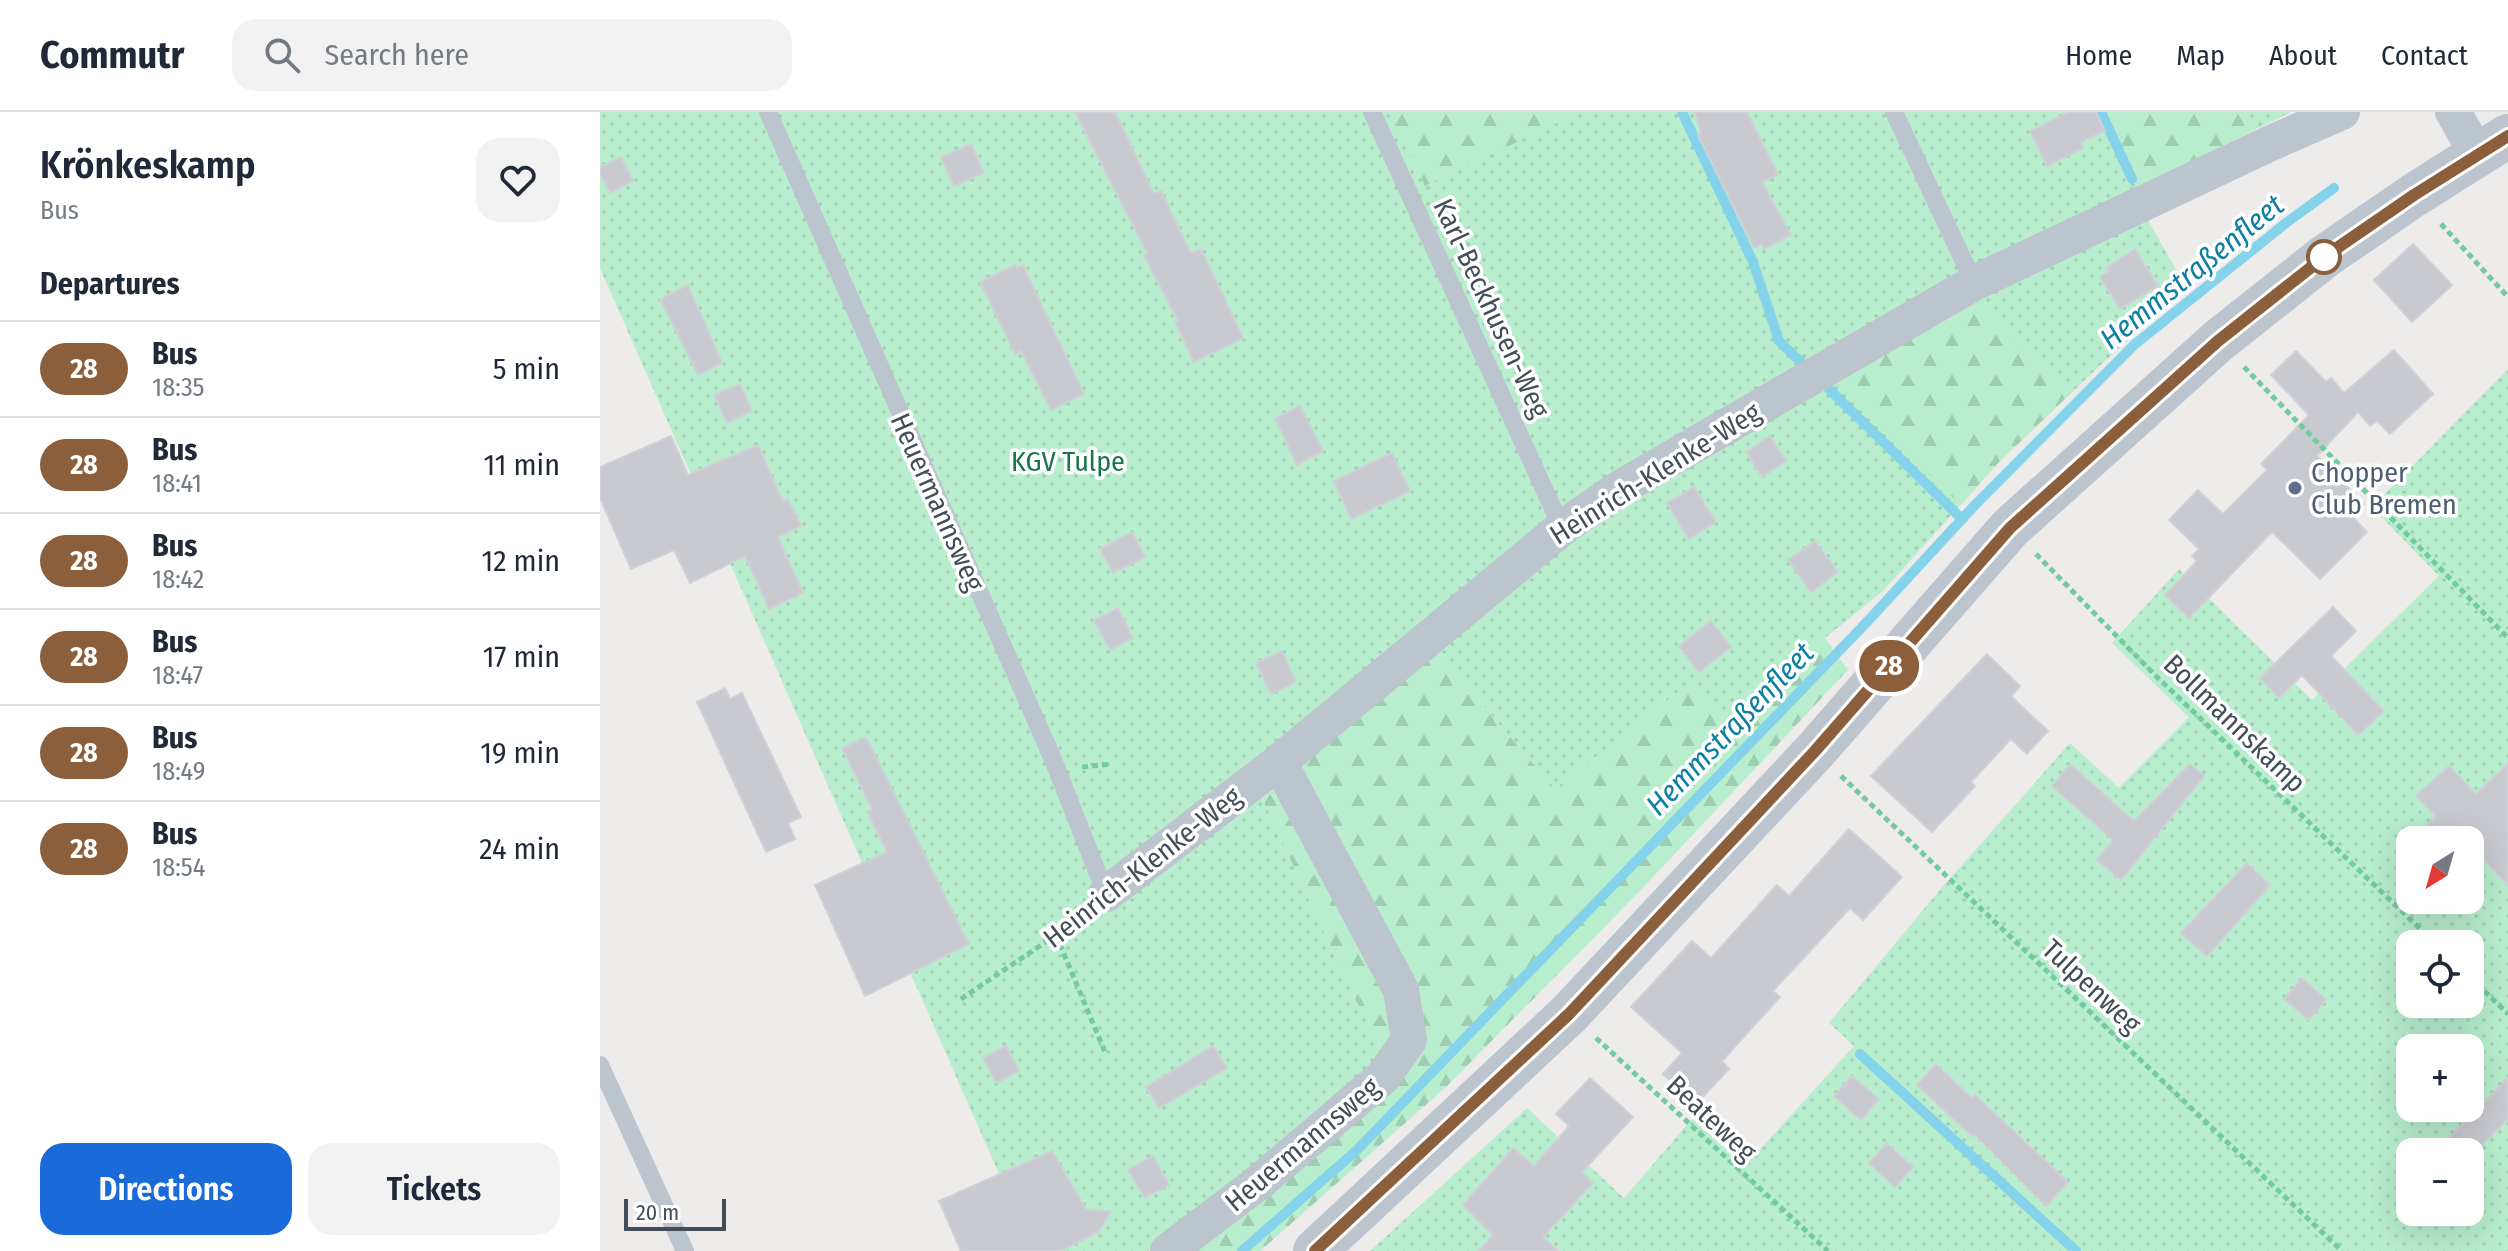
<!DOCTYPE html>
<meta charset="utf-8">
<style>
:root{--surface:#fff;--page:#f2f2f3;--text:#1f2937;--muted:#747a83;--line:#e0e1e3;--accent:#1a6bd9}
body{margin:0;font-family:"Fira Sans Condensed",sans-serif;background:var(--page);color:var(--text);height:100vh;display:flex;flex-direction:column;font-size:30px;white-space:nowrap}
*{box-sizing:border-box;margin:0}
p{font-size:26px;color:var(--muted)}
.icon{flex:none;width:44px;height:44px;fill:none;stroke:currentColor;stroke-width:2;stroke-linecap:round;stroke-linejoin:round}
.map{position:relative;flex:1;overflow:hidden}
.side{display:flex;flex-direction:column;background:var(--surface);width:600px}
.side>*{flex:none}
.badge{padding:0 16px;border-radius:26px;font-size:28px;line-height:52px}
.needle{width:52px;rotate:217deg}
.buttons{position:absolute;left:1796px;top:714px;display:grid;gap:16px}
.buttons a{display:grid;place-items:center;width:88px;height:88px;border-radius:16px;background:var(--surface);box-shadow:0 8px 32px #0002;font-size:40px}
.scale{position:absolute;left:24px;bottom:20px;width:102px;box-sizing:border-box;padding-left:8px;border:4px solid #444e58;border-top:0;font-size:22px;line-height:28px;white-space:nowrap;color:#444e58;-webkit-text-stroke:6px #fff;paint-order:stroke}
.map>.badge{position:absolute;translate:-50% -50%;box-shadow:0 0 0 4px #fff}
h2{padding:0 40px;font-size:30px;line-height:72px}
.round{display:grid;place-items:center;flex:none;width:84px;height:84px;border-radius:24px;background:var(--page)}
.summary{display:flex;align-items:center;justify-content:space-between;height:136px;padding:0 40px}
h1{font-size:38px;font-weight:600;line-height:60px}
.cta{display:flex;gap:16px;margin-top:auto;padding:16px 40px}
.cta a{flex:1;height:92px;border-radius:24px;background:var(--accent);color:#fff;font-size:32px;font-weight:600;line-height:92px;text-align:center}
.cta a+a{background:var(--page);color:var(--text)}
ul{padding:0;list-style:none}
li{display:flex;align-items:center;gap:24px;height:96px;padding:0 40px;border-top:2px solid var(--line)}
li div{flex:1}
li b{display:block;font-size:30px}
li em{font-style:normal}
li .badge{min-width:88px;font-weight:700;text-align:center}
header{display:flex;align-items:center;gap:48px;box-sizing:border-box;height:112px;padding:0 40px;background:var(--surface);border-bottom:2px solid var(--line)}
header strong{font-size:38px}
nav{display:flex;gap:44px;margin-inline-start:auto;font-size:28px}
.search{width:560px;height:72px;background:var(--page);display:flex;align-items:center;gap:20px;box-sizing:border-box;padding:0 28px;border-radius:24px;color:var(--muted);font-size:30px}
main{display:flex;flex:1;min-height:0}
.map>svg:first-child{display:block}
.green{fill:url(#green-dots);fill-rule:evenodd}
.forest{fill:url(#forest-firs)}
.lines{fill:none;stroke-linecap:round;stroke-linejoin:round}
.stream{stroke:#85d3ea;stroke-width:10}
.building{fill:#c8cad0;stroke:#cfd1d7;stroke-width:2}
.path{stroke:#71caa0;stroke-width:5;stroke-dasharray:6 4;stroke-linecap:butt}
.service{stroke:#bcc5ce;stroke-width:18}
.minor{stroke:#bcc5ce;stroke-width:36}
.tertiary{stroke:#bcc5ce;stroke-width:44}
.line-casing{stroke:#fff;stroke-width:18}
.line{stroke:#8b5e3c;stroke-width:12}
.stop-dot{fill:#fff;stroke:#8b5e3c;stroke-width:4}
.service-dot{fill:#5c6f8a;stroke:#fff;stroke-width:3}
.labels{text-anchor:middle;stroke-width:7;stroke-linejoin:round;paint-order:stroke}
.street-label{font-size:28px;fill:#444e58;stroke:#fff}
.park-label{font-size:28px;fill:#177748;stroke:#fff}
.service-label{font-size:28px;fill:#4e5e75;stroke:#fff;text-anchor:start}
.water-label{font-size:30px;font-style:italic;fill:#0d80a2;stroke:#fff}
</style>
<header>
<strong>Commutr</strong>
<div class="search"><svg class="icon" aria-label="search" viewBox="0 0 24 24"><circle cx="10" cy="10" r="6"/><path d="M15 15l6 6"/></svg>Search here</div>
<nav><a>Home</a><a>Map</a><a>About</a><a>Contact</a></nav>
</header>
<main>
<section class="side">
<div class="summary"><div><h1>Krönkeskamp</h1><p>Bus</p></div><a class="round"><svg class="icon" aria-label="heart" viewBox="0 0 24 24"><path d="M12 20l-8-8c-3-5 5-10 8-4 3-6 11-1 8 4z"/></svg></a></div>
<h2>Departures</h2>
<ul>
<li><span class="badge" style="background:#8b5e3c;color:#fff">28</span><div><b>Bus</b><p>18:35</p></div><em>5 min</em></li>
<li><span class="badge" style="background:#8b5e3c;color:#fff">28</span><div><b>Bus</b><p>18:41</p></div><em>11 min</em></li>
<li><span class="badge" style="background:#8b5e3c;color:#fff">28</span><div><b>Bus</b><p>18:42</p></div><em>12 min</em></li>
<li><span class="badge" style="background:#8b5e3c;color:#fff">28</span><div><b>Bus</b><p>18:47</p></div><em>17 min</em></li>
<li><span class="badge" style="background:#8b5e3c;color:#fff">28</span><div><b>Bus</b><p>18:49</p></div><em>19 min</em></li>
<li><span class="badge" style="background:#8b5e3c;color:#fff">28</span><div><b>Bus</b><p>18:54</p></div><em>24 min</em></li>
</ul>
<div class="cta"><a>Directions</a><a>Tickets</a></div>
</section>
<div class="map">
<svg width="1908" height="1139" viewBox="0 0 1908 1139">
<defs>
<pattern id="green-dots" width="8" height="8" patternUnits="userSpaceOnUse" patternTransform="scale(2)"><rect width="8" height="8" fill="#b8edcd"/><path d="M2 2h.1M6 6h.1" fill="none" stroke="#9fcdb2" stroke-width="1.8" stroke-linecap="round"/></pattern>
<pattern id="forest-firs" width="22" height="20" patternUnits="userSpaceOnUse" patternTransform="scale(2)"><rect width="22" height="20" fill="#b8edcd"/><path d="M5 1l3.5 6h-7zM16 11l3.5 6h-7z" fill="#9fcdb2"/></pattern>
</defs>
<rect width="100%" height="100%" fill="#eeebeb"/>
<g class="green">
<polygon points="0,0 1498,0 1549,110 1587,177 1507,247 1399,350 1284,478 1225,526 1121,601 1093,568 955,677 837,540 967,396 662,686 754,885 788,949 549,1139 433,1139 0,156"/>
<polygon points="1644,0 1691,0 1653,19"/>
<path d="M 1908,257 L 1908,1139 L 770,1139 L 927,996 L 1024,1086 L 1092,1007 L 1145,1054 L 1254,934 L 1229,911 L 1339,779 L 1470,631 L 1519,676 L 1589,605 L 1512,531 L 1579,457 L 1712,588 L 1839,464 L 1772,395 ZM 1810,728 L 1870,728 L 1870,788 L 1810,788 ZM 1810,832 L 1870,832 L 1870,892 L 1810,892 ZM 1810,936 L 1870,936 L 1870,996 L 1810,996 ZM 1810,1040 L 1870,1040 L 1870,1100 L 1810,1100 Z"/>
</g>
<g class="forest">
<polygon points="790,0 980,0 825,74"/>
<polygon points="1498,0 1644,0 1653,19 1534,78"/>
<polygon points="1379,185 1417,230 1473,279 1399,350 1361,393 1232,269"/>
<polygon points="1225,526 1248,558 1035,784 846,975 660,1139 582,1139 788,949 754,885 662,686 837,540 955,677 1093,568 1121,601"/>
</g>
<g class="lines">
<g class="stream">
<polyline points="1082,0 1153,150 1179,229 1204,253"/>
<polyline points="1501,0 1532,67"/>
<polyline points="1229,277 1362,407"/>
<polyline points="1260,942 1476,1139"/>
<polyline points="642,1139 757,1038 1266,511 1375,393 1534,233 1686,111 1734,76"/>
</g>
</g>
<g class="building">
<polygon points="475,0 515,0 554,82 561,79 591,141 601,137 643,226 594,250 575,210 578,209 544,143 547,141"/>
<polygon points="1095,0 1147,0 1178,63 1162,70 1191,123 1164,137 1162,132 1154,136 1098,23 1101,21"/>
<polygon points="1469,0 1496,0 1505,19 1480,30 1483,36 1447,54 1430,19"/>
<polygon points="371,32 384,61 354,74 341,45"/>
<polygon points="21,45 33,69 10,81 0,61 0,55"/>
<polygon points="1813,132 1852,173 1812,210 1774,168"/>
<polygon points="1535,137 1558,174 1520,197 1500,165 1509,159 1506,156"/>
<polygon points="416,153 417,156 423,153 484,282 451,298 421,239 415,242 380,170"/>
<polygon points="88,173 122,251 98,263 60,187"/>
<polygon points="1794,238 1833,282 1790,322 1777,309 1770,314 1758,300 1717,344 1764,392 1752,404 1767,420 1720,467 1672,420 1589,506 1565,483 1597,449 1592,444 1599,437 1569,408 1598,378 1623,402 1667,358 1661,352 1709,303 1671,263 1696,239 1726,270 1731,266 1744,281"/>
<polygon points="140,272 152,299 127,311 114,283"/>
<polygon points="700,294 723,339 697,353 675,306"/>
<polygon points="71,324 88,363 158,333 183,390 188,387 201,414 178,425 203,481 169,497 145,444 90,471 74,438 31,457 0,386 0,355"/>
<polygon points="1170,324 1186,349 1162,365 1146,340"/>
<polygon points="792,341 810,379 751,407 734,369"/>
<polygon points="1094,375 1116,410 1089,427 1067,391"/>
<polygon points="532,420 545,445 513,461 500,437"/>
<polygon points="1215,429 1238,460 1211,480 1188,448"/>
<polygon points="1733,495 1756,519 1731,544 1784,599 1758,623 1702,563 1679,586 1660,566"/>
<polygon points="518,496 533,526 510,538 494,508"/>
<polygon points="1111,509 1131,535 1099,560 1079,534"/>
<polygon points="682,539 696,570 671,582 656,551"/>
<polygon points="1387,542 1420,574 1411,584 1448,619 1427,642 1411,627 1371,670 1375,674 1332,720 1271,664"/>
<polygon points="125,576 130,587 142,581 201,705 188,711 195,727 166,740 97,590"/>
<polygon points="266,625 369,832 265,884 215,773 287,740 267,699 272,697 242,636"/>
<polygon points="1908,651 1908,773 1870,734 1870,728 1812,728 1836,704 1817,685 1818,682 1849,654 1876,682"/>
<polygon points="1470,652 1534,709 1590,652 1604,664 1521,768 1497,748 1513,728 1452,674"/>
<polygon points="1249,717 1302,765 1263,808 1250,796 1173,879 1180,885 1122,949 1129,957 1096,992 1063,962 1082,941 1031,895 1092,829 1111,846 1177,773 1189,784"/>
<polygon points="1647,751 1670,773 1607,844 1581,821"/>
<polygon points="1702,866 1726,888 1709,908 1684,887"/>
<polygon points="406,934 419,959 396,971 383,946"/>
<polygon points="613,934 627,956 559,996 546,975"/>
<polygon points="1336,952 1372,986 1375,983 1468,1070 1446,1094 1374,1022 1372,1024 1317,973"/>
<polygon points="1252,964 1279,987 1261,1008 1234,984"/>
<polygon points="990,966 1033,1005 982,1060 993,1071 943,1125 958,1139 879,1139 893,1123 863,1093 913,1036 934,1054 969,1014 956,1002"/>
<polygon points="1908,966 1908,1007 1875,1040 1835,1040"/>
<polygon points="1287,1031 1313,1055 1295,1075 1269,1051"/>
<polygon points="452,1039 486,1097 511,1100 498,1120 461,1139 361,1139 339,1089"/>
<polygon points="553,1044 569,1073 545,1086 528,1058"/>
</g>
<g class="lines">
<g class="path">
<polyline points="1841,112 1908,185"/>
<polyline points="1644,255 1908,526"/>
<polyline points="1436,442 1555,563 1836,832"/>
<polyline points="482,655 511,652"/>
<polyline points="1241,664 1742,1139"/>
<polyline points="456,823 505,940"/>
<polyline points="1870,865 1908,902"/>
<polyline points="361,887 456,823 480,803"/>
<polyline points="996,926 1228,1139"/>
</g>
<g class="service">
<polyline points="168,0 452,645 506,782"/>
<polyline points="772,0 962,416"/>
<polyline points="1294,0 1374,171"/>
<polyline points="0,953 85,1139"/>
</g>
<g class="minor">
<polyline points="1853,0 1878,43"/>
<polyline points="506,782 679,650 962,416 1020,376 1374,171 1671,31 1742,0"/>
<polyline points="568,1139 658,1071 783,965 809,928 801,878 679,650"/>
</g>
<polyline class="tertiary" points="715,1139 969,902 1215,639 1410,416 1618,229 1724,145 1814,83 1908,24"/>
</g>
<g class="lines">
<g class="line-casing">
<polyline id="line" points="715,1139 969,902 1215,639 1410,416 1618,229 1724,145 1814,83 1908,24"/>
</g>
<use href="#line" class="line"/>
</g>
<circle class="stop-dot" cx="1724" cy="145" r="16"/>
<circle class="service-dot" cx="1695" cy="376" r="8"/>
<g class="labels">
<g class="street-label">
<text transform="translate(892 196) rotate(65)" y="10">Karl-Beckhusen-Weg</text>
<text transform="translate(1055 361) rotate(-32)" y="10">Heinrich-Klenke-Weg</text>
<text transform="translate(338 390) rotate(66)" y="10">Heuermannsweg</text>
<text transform="translate(1635 611) rotate(44)" y="10">Bollmannskamp</text>
<text transform="translate(542 755) rotate(-38)" y="10">Heinrich-Klenke-Weg</text>
<text transform="translate(1492 874) rotate(43)" y="10">Tulpenweg</text>
<text transform="translate(1112 1006) rotate(43)" y="10">Beateweg</text>
<text transform="translate(702 1032) rotate(-40)" y="10">Heuermannsweg</text>
</g>
<g class="park-label">
<text x="468" y="359">KGV Tulpe</text>
</g>
<g class="service-label">
<text x="1711" y="370">Chopper<tspan x="1711" dy="32">Club Bremen</tspan></text>
</g>
<g class="water-label">
<text transform="translate(1592 160) rotate(-39)" y="10">Hemmstraßenfleet</text>
<text transform="translate(1130 617) rotate(-46)" y="10">Hemmstraßenfleet</text>
</g>
</g>
</svg>
<div class="buttons">
<a><svg class="needle" viewBox="-14 -14 28 28"><path d="M0-13l5 13h-10z" fill="#e53935"/><path d="M0 13l5-13h-10z" fill="#747a83"/></svg></a>
<a><svg class="icon" aria-label="locate" viewBox="0 0 24 24"><circle cx="12" cy="12" r="6"/><path d="M12 2v4M12 18v4M2 12h4M18 12h4"/></svg></a>
<a>+</a>
<a>−</a>
</div>
<div class="scale">20 m</div>
<b class="badge" style="left:1289px;top:554px;background:#8b5e3c;color:#fff">28</b>
</div>
</main>
